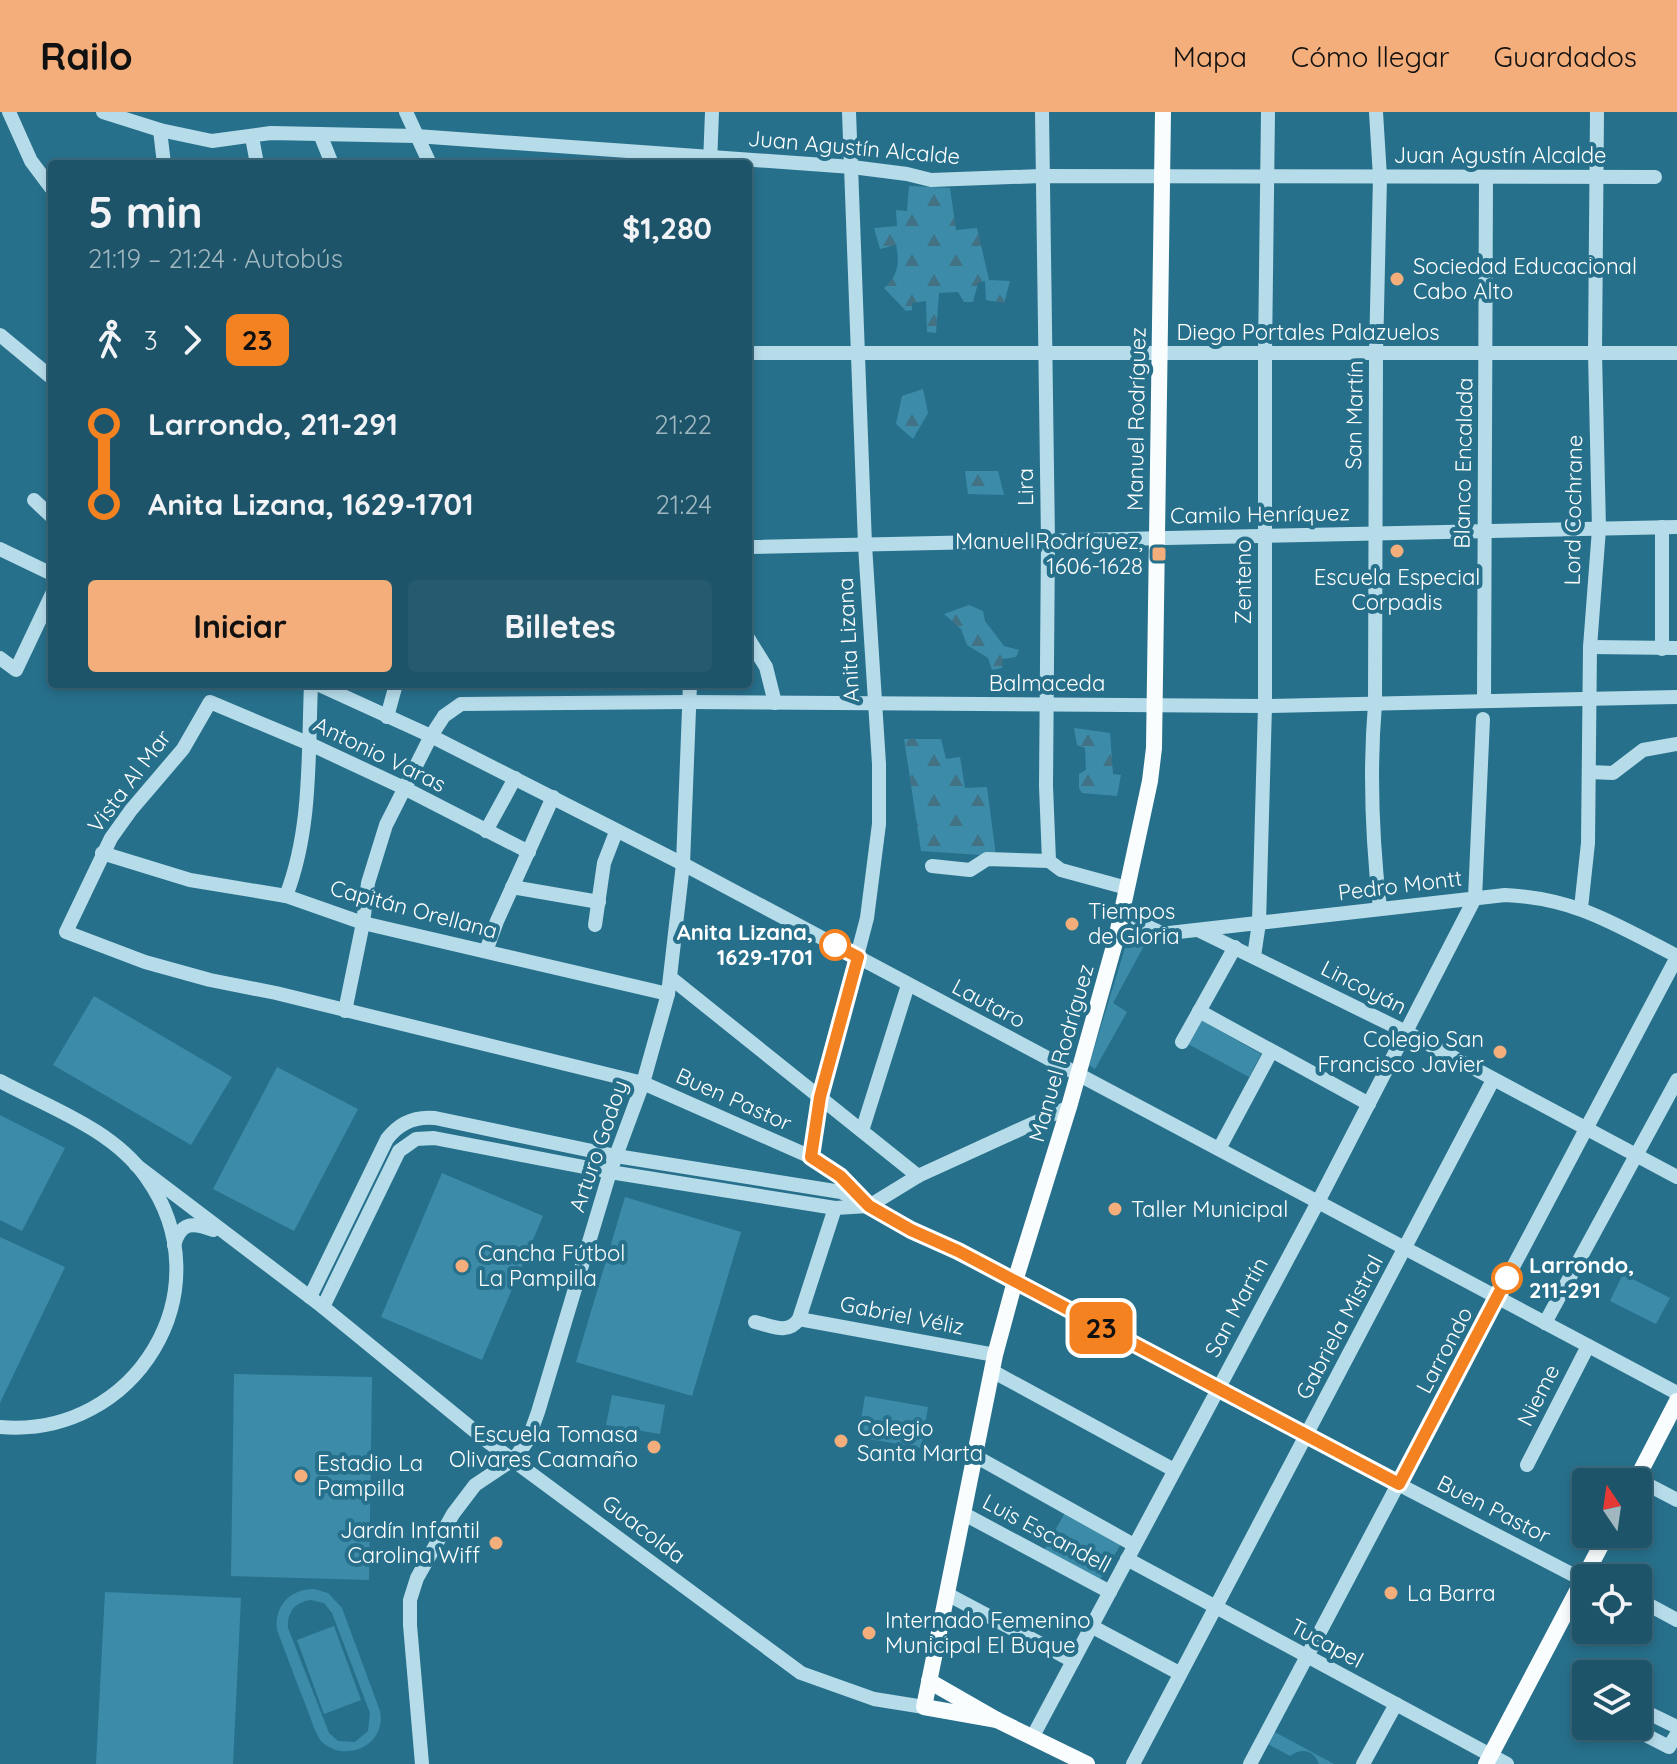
<!DOCTYPE html>
<html lang="es">
<meta charset="utf-8">
<style>
:root{--surface:#1d5469;--page:#255a6f;--text:#f1f3f6;--muted:#a0b7c0;--line:#3b6a7d;--accent:#f3ae7b}
body{margin:0;font-family:Quicksand,sans-serif;background:var(--page);color:var(--text);height:100vh;display:flex;flex-direction:column;font-size:30px;white-space:nowrap}
*{box-sizing:border-box;margin:0}
p{font-size:26px;color:var(--muted)}
.icon{flex:none;width:44px;height:44px;fill:none;stroke:currentColor;stroke-width:2;stroke-linecap:round;stroke-linejoin:round}
.map{position:relative;flex:1;overflow:hidden}
.drawer{position:absolute;left:48px;top:48px;width:704px;height:528px;display:flex;flex-direction:column;background:var(--surface);border-radius:8px;box-shadow:0 4px 12px #0003,0 0 0 2px var(--line)}
.drawer>*{flex:none}
.badge{padding:0 16px;border-radius:12px;font-size:28px;line-height:52px}
.needle{width:52px;rotate:347deg}
.fabs{position:absolute;left:1572px;top:1356px;display:grid;gap:16px}
.fabs a{display:grid;place-items:center;width:80px;height:80px;border-radius:8px;background:var(--surface);box-shadow:0 4px 12px #0003,0 0 0 2px var(--line);font-size:40px}
.map>.badge{position:absolute;translate:-50% -50%;box-shadow:0 0 0 4px #fff}
.legs{display:flex;align-items:center;gap:12px;height:88px;padding:0 40px;font-size:26px}
.legs p{margin-inline-start:auto}
.head{display:flex;align-items:center;justify-content:space-between;height:136px;padding:0 40px}
h1{font-size:44px;font-weight:800;line-height:60px}
.cta{display:flex;gap:16px;margin-top:auto;padding:16px 40px}
.cta a{flex:1;height:92px;border-radius:8px;background:var(--accent);color:#111;font-size:32px;font-weight:800;line-height:92px;text-align:center}
.cta a+a{background:var(--page);color:var(--text)}
ul{padding:0 40px;list-style:none}
li{display:flex;align-items:center;gap:28px;height:80px;font-size:30px}
li i{display:grid;place-items:center;width:12px;height:100%;margin:0 10px;background:currentColor}
li i::after{content:'';width:20px;height:20px;margin:-10px;border:6px solid;border-radius:50%;background:var(--surface)}
li p{margin-inline-start:auto}
li:first-child i{background:linear-gradient(#0000 50%,currentColor 0)}
li:last-child i{background:linear-gradient(currentColor 50%,#0000 0)}
header{display:flex;align-items:center;gap:48px;box-sizing:border-box;height:112px;padding:0 40px;background:var(--accent);color:#111}
header strong{font-size:38px}
nav{display:flex;gap:44px;margin-inline-start:auto;font-size:28px}
.map>svg:first-child{display:block}
.green{fill:#3b8ba9;fill-rule:evenodd}
.forest{fill:url(#forest-firs)}
.lines{fill:none;stroke-linecap:round;stroke-linejoin:round}
.minor{stroke:#b6dcea;stroke-width:14}
.major{stroke:#f9fdfe;stroke-width:16}
.line-1-casing{stroke:#fff;stroke-width:18}
.line-1{stroke:#f58220;stroke-width:12}
.poi-dot{fill:#f3ae7b;stroke:#27708c;stroke-width:3}
.stop-1-dot{fill:#fff;stroke:#f58220;stroke-width:4}
.labels{text-anchor:middle;stroke-width:8;stroke-linejoin:round;paint-order:stroke}
.street-label{font-size:22px;fill:#fff;stroke:#27708c}
.poi-label{font-size:22px;fill:#fff;stroke:#27708c;text-anchor:start}
.stop-label{font-size:22px;font-weight:bold;fill:#fff;stroke:#27708c;text-anchor:end}
</style>
<header>
<strong>Railo</strong>
<nav><a>Mapa</a><a>Cómo llegar</a><a>Guardados</a></nav>
</header>
<div class="map">
<svg width="1677" height="1652" viewBox="0 0 1677 1652">
<defs>
<pattern id="forest-firs" width="22" height="20" patternUnits="userSpaceOnUse" patternTransform="scale(2)"><rect width="22" height="20" fill="#3b8ba9"/><path d="M5 1l3.5 6h-7zM16 11l3.5 6h-7z" fill="#427284"/></pattern>
</defs>
<rect width="100%" height="100%" fill="#27708c"/>
<g class="green">
<polygon points="1146,830 1113,891 1127,900 1095,957 1089,953 1125,836"/>
<polygon points="94,884 232,965 191,1033 53,953"/>
<polygon points="1201,908 1261,942 1249,965 1188,932"/>
<polygon points="277,955 358,997 294,1119 213,1077"/>
<polygon points="0,1003 65,1036 22,1119 0,1108"/>
<polygon points="442,1061 543,1104 482,1248 381,1205"/>
<polygon points="625,1085 741,1120 692,1284 576,1250"/>
<polygon points="0,1125 65,1155 0,1291"/>
<polygon points="1623,1162 1670,1186 1656,1212 1610,1189"/>
<polygon points="234,1262 372,1265 369,1468 231,1464"/>
<polygon points="612,1283 665,1293 660,1322 606,1313"/>
<polygon points="865,1284 928,1295 921,1336 858,1325"/>
<polygon points="1066,1399 1122,1430 1098,1471 1043,1440"/>
<path d="M 314,1477 L 328,1481 L 342,1496 L 380,1599 C 387,1634 344,1652 321,1629 C 314,1619 311,1606 306,1594 C 296,1569 287,1544 277,1518 C 274,1494 290,1477 314,1477 ZM 311,1488 L 324,1491 L 332,1501 L 370,1601 L 368,1619 L 355,1630 L 338,1629 L 329,1621 L 288,1516 C 287,1500 295,1490 311,1488 Z"/>
<polygon points="105,1480 241,1486 233,1652 96,1652"/>
<polygon points="334,1514 361,1588 324,1602 297,1528"/>
<path d="M 1273,1619 L 1334,1652 L 1319,1652 C 1314,1638 1302,1635 1290,1644 L 1266,1631 Z"/>
</g>
<g class="forest">
<path d="M 909,74 L 950,76 L 956,118 L 977,116 L 989,168 L 1010,169 L 1004,191 L 986,188 L 985,169 L 978,171 L 973,190 L 964,190 L 958,180 L 939,181 L 936,221 L 927,220 L 926,189 L 912,191 L 912,198 L 906,199 L 884,176 C 898,164 900,151 896,133 L 880,137 L 874,116 L 897,114 L 896,98 L 907,99 Z"/>
<polygon points="923,277 928,301 913,327 896,312 902,284"/>
<polygon points="965,359 998,359 1004,383 968,382"/>
<polygon points="969,493 983,499 985,509 1004,534 1019,538 1016,545 1003,547 1002,556 992,558 988,546 967,533 961,517 944,502"/>
<polygon points="1074,616 1110,621 1113,662 1121,663 1117,684 1082,681 1079,676 1079,662 1086,658 1085,636 1077,633"/>
<polygon points="904,627 941,627 946,647 960,645 965,676 987,675 996,744 921,739"/>
</g>
<g class="lines">
<g class="minor">
<polyline points="9,0 31,49 52,77"/>
<polyline points="103,0 160,18 212,29 271,21 416,24 852,55 907,62 931,68 1042,64 1655,65"/>
<polyline points="406,0 430,52"/>
<polyline points="1042,0 1048,429 1046,674 1049,749 1061,758 1127,776"/>
<path d="M 1376,0 L 1380,65 L 1376,242 L 1375,592 C 1369,663 1372,727 1380,797"/>
<polyline points="160,18 164,52"/>
<polyline points="320,22 332,52"/>
<polyline points="252,25 257,52"/>
<polyline points="710,52 712,0"/>
<polyline points="0,223 52,266"/>
<polyline points="748,241 1677,241"/>
<polyline points="34,388 52,405"/>
<polyline points="1662,415 1662,537"/>
<polyline points="748,435 1677,415"/>
<polyline points="0,437 52,462"/>
<polyline points="748,526 766,555 775,591"/>
<polyline points="1590,535 1677,536"/>
<polyline points="0,546 16,558 52,482"/>
<polyline points="317,572 431,624 683,752 1677,1281"/>
<polyline points="1484,589 1486,65"/>
<polyline points="387,605 396,572"/>
<polyline points="1589,660 1613,661 1643,638 1677,632"/>
<polyline points="486,719 515,666"/>
<polyline points="529,740 404,676 310,632 210,590 183,637 131,698 111,726 66,820 145,850 210,868 276,881 643,971 811,1045 835,1060 869,1094 911,1118 1015,1169 1217,1278 1583,1468"/>
<polyline points="102,741 190,768 286,784 363,811 668,882"/>
<polyline points="932,754 970,758 987,747 1049,749"/>
<polyline points="512,775 599,790"/>
<path d="M 286,784 C 312,717 308,643 311,572"/>
<polyline points="1124,795 1141,811 1161,821"/>
<polyline points="1581,796 1588,731 1590,535 1599,417 1595,241 1597,0"/>
<polyline points="595,813 604,751 616,720"/>
<polyline points="1198,818 1406,920 1677,1065"/>
<path d="M 1116,827 L 1505,783 C 1576,786 1616,813 1677,844"/>
<polyline points="486,839 497,809 553,685"/>
<polyline points="1254,844 1259,811 1265,594 1265,242 1268,0"/>
<polyline points="671,866 918,1064"/>
<polyline points="345,899 363,811 368,771 386,713 431,624 444,604 461,592 689,590 1265,594 1677,585"/>
<polyline points="1199,899 1369,992"/>
<polyline points="1182,930 1235,835"/>
<path d="M 0,969 C 50,996 112,1017 146,1065 C 227,1178 135,1327 0,1315"/>
<polyline points="862,1019 908,873"/>
<polyline points="1219,1037 1271,940"/>
<polyline points="811,1045 820,985 867,806 879,712 879,652 865,433 849,0"/>
<polyline points="136,1053 323,1195 487,1329 801,1561 874,1587 924,1595"/>
<path d="M 174,1133 C 181,1110 192,1110 213,1118"/>
<path d="M 310,1185 L 387,1027 C 399,1011 415,1004 435,1006 L 616,1044 L 841,1080 L 861,1090"/>
<polyline points="323,1195 399,1039 416,1027 434,1026 610,1060 835,1096 869,1094 918,1064 1069,995"/>
<polyline points="799,1207 995,1243"/>
<path d="M 755,1210 C 772,1214 788,1223 799,1207 L 835,1096"/>
<polyline points="1545,1211 1677,968"/>
<polyline points="992,1259 1174,1358"/>
<polyline points="975,1344 1134,1433"/>
<polyline points="1527,1353 1588,1234"/>
<polyline points="1637,1367 1677,1388"/>
<polyline points="964,1402 1110,1480"/>
<polyline points="1127,1447 1507,1652"/>
<polyline points="947,1482 1073,1549"/>
<polyline points="1638,1487 1677,1508"/>
<polyline points="1091,1514 1179,1561"/>
<polyline points="1638,1605 1642,1598 1677,1615"/>
<polyline points="1633,1614 1632,1616 1669,1635 1677,1622"/>
<polyline points="1033,1624 1318,1090 1475,786 1483,607"/>
<polyline points="422,1652 410,1513 410,1488 417,1466 453,1402 475,1373 514,1347 528,1328 538,1300 610,1060 643,971 668,882 683,752 690,572"/>
<polyline points="1133,1652 1493,968"/>
<polyline points="1250,1652 1677,845"/>
<polyline points="1363,1652 1396,1592"/>
</g>
<g class="major">
<polyline points="1635,1370 1677,1289"/>
<polyline points="929,1569 997,1608 1087,1652"/>
<polyline points="997,1608 924,1595 995,1243 1015,1169 1069,995 1116,827 1150,669 1154,636 1163,0"/>
<polyline points="1486,1652 1607,1422"/>
</g>
</g>
<g class="lines">
<g class="line-1-casing">
<polyline id="line-1" points="835,833 858,845 820,985 811,1045 840,1064 869,1094 911,1118 958,1139 1399,1372 1507,1166"/>
</g>
<use href="#line-1" class="line-1"/>
</g>
<g class="poi-dot">
<circle cx="1397" cy="167" r="8"/>
<circle cx="1397" cy="439" r="8"/>
<rect x="1151" y="434" width="16" height="16" rx="4"/>
<circle cx="1072" cy="812" r="8"/>
<circle cx="1500" cy="940" r="8"/>
<circle cx="1115" cy="1097" r="8"/>
<circle cx="462" cy="1154" r="8"/>
<circle cx="841" cy="1329" r="8"/>
<circle cx="654" cy="1335" r="8"/>
<circle cx="301" cy="1364" r="8"/>
<circle cx="496" cy="1431" r="8"/>
<circle cx="1391" cy="1481" r="8"/>
<circle cx="869" cy="1521" r="8"/>
</g>
<g class="stop-1-dot">
<circle cx="835" cy="833" r="14"/>
<circle cx="1507" cy="1166" r="14"/>
</g>
<g class="labels">
<g class="street-label">
<text transform="translate(854 35) rotate(5)" y="8">Juan Agustín Alcalde</text>
<text x="1500" y="51">Juan Agustín Alcalde</text>
<text x="1308" y="228">Diego Portales Palazuelos</text>
<text transform="translate(1354 303) rotate(-89)" y="8">San Martín</text>
<text transform="translate(1136 307) rotate(-89)" y="8">Manuel Rodríguez</text>
<text transform="translate(1463 351) rotate(-89)" y="8">Blanco Encalada</text>
<text transform="translate(1025 375) rotate(-91)" y="8">Lira</text>
<text transform="translate(1573 398) rotate(-89)" y="8">Lord Cochrane</text>
<text transform="translate(1260 402) rotate(-1)" y="8">Camilo Henríquez</text>
<text transform="translate(1243 470) rotate(-90)" y="8">Zenteno</text>
<text transform="translate(848 528) rotate(-93)" y="8">Anita Lizana</text>
<text x="1047" y="579">Balmaceda</text>
<text transform="translate(380 642) rotate(26)" y="8">Antonio Varas</text>
<text transform="translate(129 669) rotate(-53)" y="8">Vista Al Mar</text>
<text transform="translate(1400 773) rotate(-7)" y="8">Pedro Montt</text>
<text transform="translate(414 797) rotate(15)" y="8">Capitán Orellana</text>
<text transform="translate(1364 875) rotate(27)" y="8">Lincoyán</text>
<text transform="translate(989 891) rotate(28)" y="8">Lautaro</text>
<text transform="translate(1061 941) rotate(-74)" y="8">Manuel Rodríguez</text>
<text transform="translate(734 987) rotate(24)" y="8">Buen Pastor</text>
<text transform="translate(598 1034) rotate(-71)" y="8">Arturo Godoy</text>
<text transform="translate(1236 1195) rotate(-62)" y="8">San Martín</text>
<text transform="translate(902 1203) rotate(11)" y="8">Gabriel Véliz</text>
<text transform="translate(1339 1215) rotate(-62)" y="8">Gabriela Mistral</text>
<text transform="translate(1444 1238) rotate(-62)" y="8">Larrondo</text>
<text transform="translate(1538 1283) rotate(-63)" y="8">Nieme</text>
<text transform="translate(1494 1397) rotate(27)" y="8">Buen Pastor</text>
<text transform="translate(644 1417) rotate(37)" y="8">Guacolda</text>
<text transform="translate(1047 1421) rotate(28)" y="8">Luis Escandell</text>
<text transform="translate(1327 1531) rotate(28)" y="8">Tucapel</text>
</g>
<g class="poi-label">
<text x="1413" y="162">Sociedad Educacional<tspan x="1413" dy="25">Cabo Alto</tspan></text>
<text x="1143" y="437" text-anchor="end">Manuel Rodríguez,<tspan x="1143" dy="25">1606-1628</tspan></text>
<text x="1397" y="473" text-anchor="middle">Escuela Especial<tspan x="1397" dy="25">Corpadis</tspan></text>
<text x="1088" y="807">Tiempos<tspan x="1088" dy="25">de Gloria</tspan></text>
<text x="1484" y="935" text-anchor="end">Colegio San<tspan x="1484" dy="25">Francisco Javier</tspan></text>
<text x="1131" y="1105">Taller Municipal</text>
<text x="478" y="1149">Cancha Fútbol<tspan x="478" dy="25">La Pampilla</tspan></text>
<text x="857" y="1324">Colegio<tspan x="857" dy="25">Santa Marta</tspan></text>
<text x="638" y="1330" text-anchor="end">Escuela Tomasa<tspan x="638" dy="25">Olivares Caamaño</tspan></text>
<text x="317" y="1359">Estadio La<tspan x="317" dy="25">Pampilla</tspan></text>
<text x="480" y="1426" text-anchor="end">Jardín Infantil<tspan x="480" dy="25">Carolina Wiff</tspan></text>
<text x="1407" y="1489">La Barra</text>
<text x="885" y="1516">Internado Femenino<tspan x="885" dy="25">Municipal El Buque</tspan></text>
</g>
<g class="stop-label">
<text x="813" y="828">Anita Lizana,<tspan x="813" dy="25">1629-1701</tspan></text>
<text x="1529" y="1161" text-anchor="start">Larrondo,<tspan x="1529" dy="25">211-291</tspan></text>
</g>
</g>
</svg>
<div class="fabs">
<a><svg class="needle" viewBox="-14 -14 28 28"><path d="M0-13l5 13h-10z" fill="#e53935"/><path d="M0 13l5-13h-10z" fill="#a0b7c0"/></svg></a>
<a><svg class="icon" aria-label="locate" viewBox="0 0 24 24"><circle cx="12" cy="12" r="6"/><path d="M12 2v4M12 18v4M2 12h4M18 12h4"/></svg></a>
<a><svg class="icon" aria-label="layers" viewBox="0 0 24 24"><path d="M12 4l9 5-9 5-9-5zM3 14l9 5 9-5"/></svg></a>
</div>
<b class="badge" style="left:1101px;top:1216px;background:#f58220;color:#111">23</b>
<section class="drawer">
<div class="head"><div><h1>5 min</h1><p>21:19 – 21:24 · Autobús</p></div><b>$1,280</b></div>
<div class="legs"><svg class="icon" aria-label="walk" viewBox="0 0 24 24"><circle cx="13" cy="4" r="2"/><path d="M13 8l-2 6 4 7M11 14l-3 7M7 12l3-4h3l4 4"/></svg>3<svg class="icon" aria-label="forward" viewBox="0 0 24 24"><path d="M9 5l7 7-7 7"/></svg><b class="badge" style="background:#f58220;color:#111">23</b></div>
<ul>
<li><i style="color:#f58220"></i><b>Larrondo, 211-291</b><p>21:22</p></li>
<li><i style="color:#f58220"></i><b>Anita Lizana, 1629-1701</b><p>21:24</p></li>
</ul>
<div class="cta"><a>Iniciar</a><a>Billetes</a></div>
</section>
</div>
